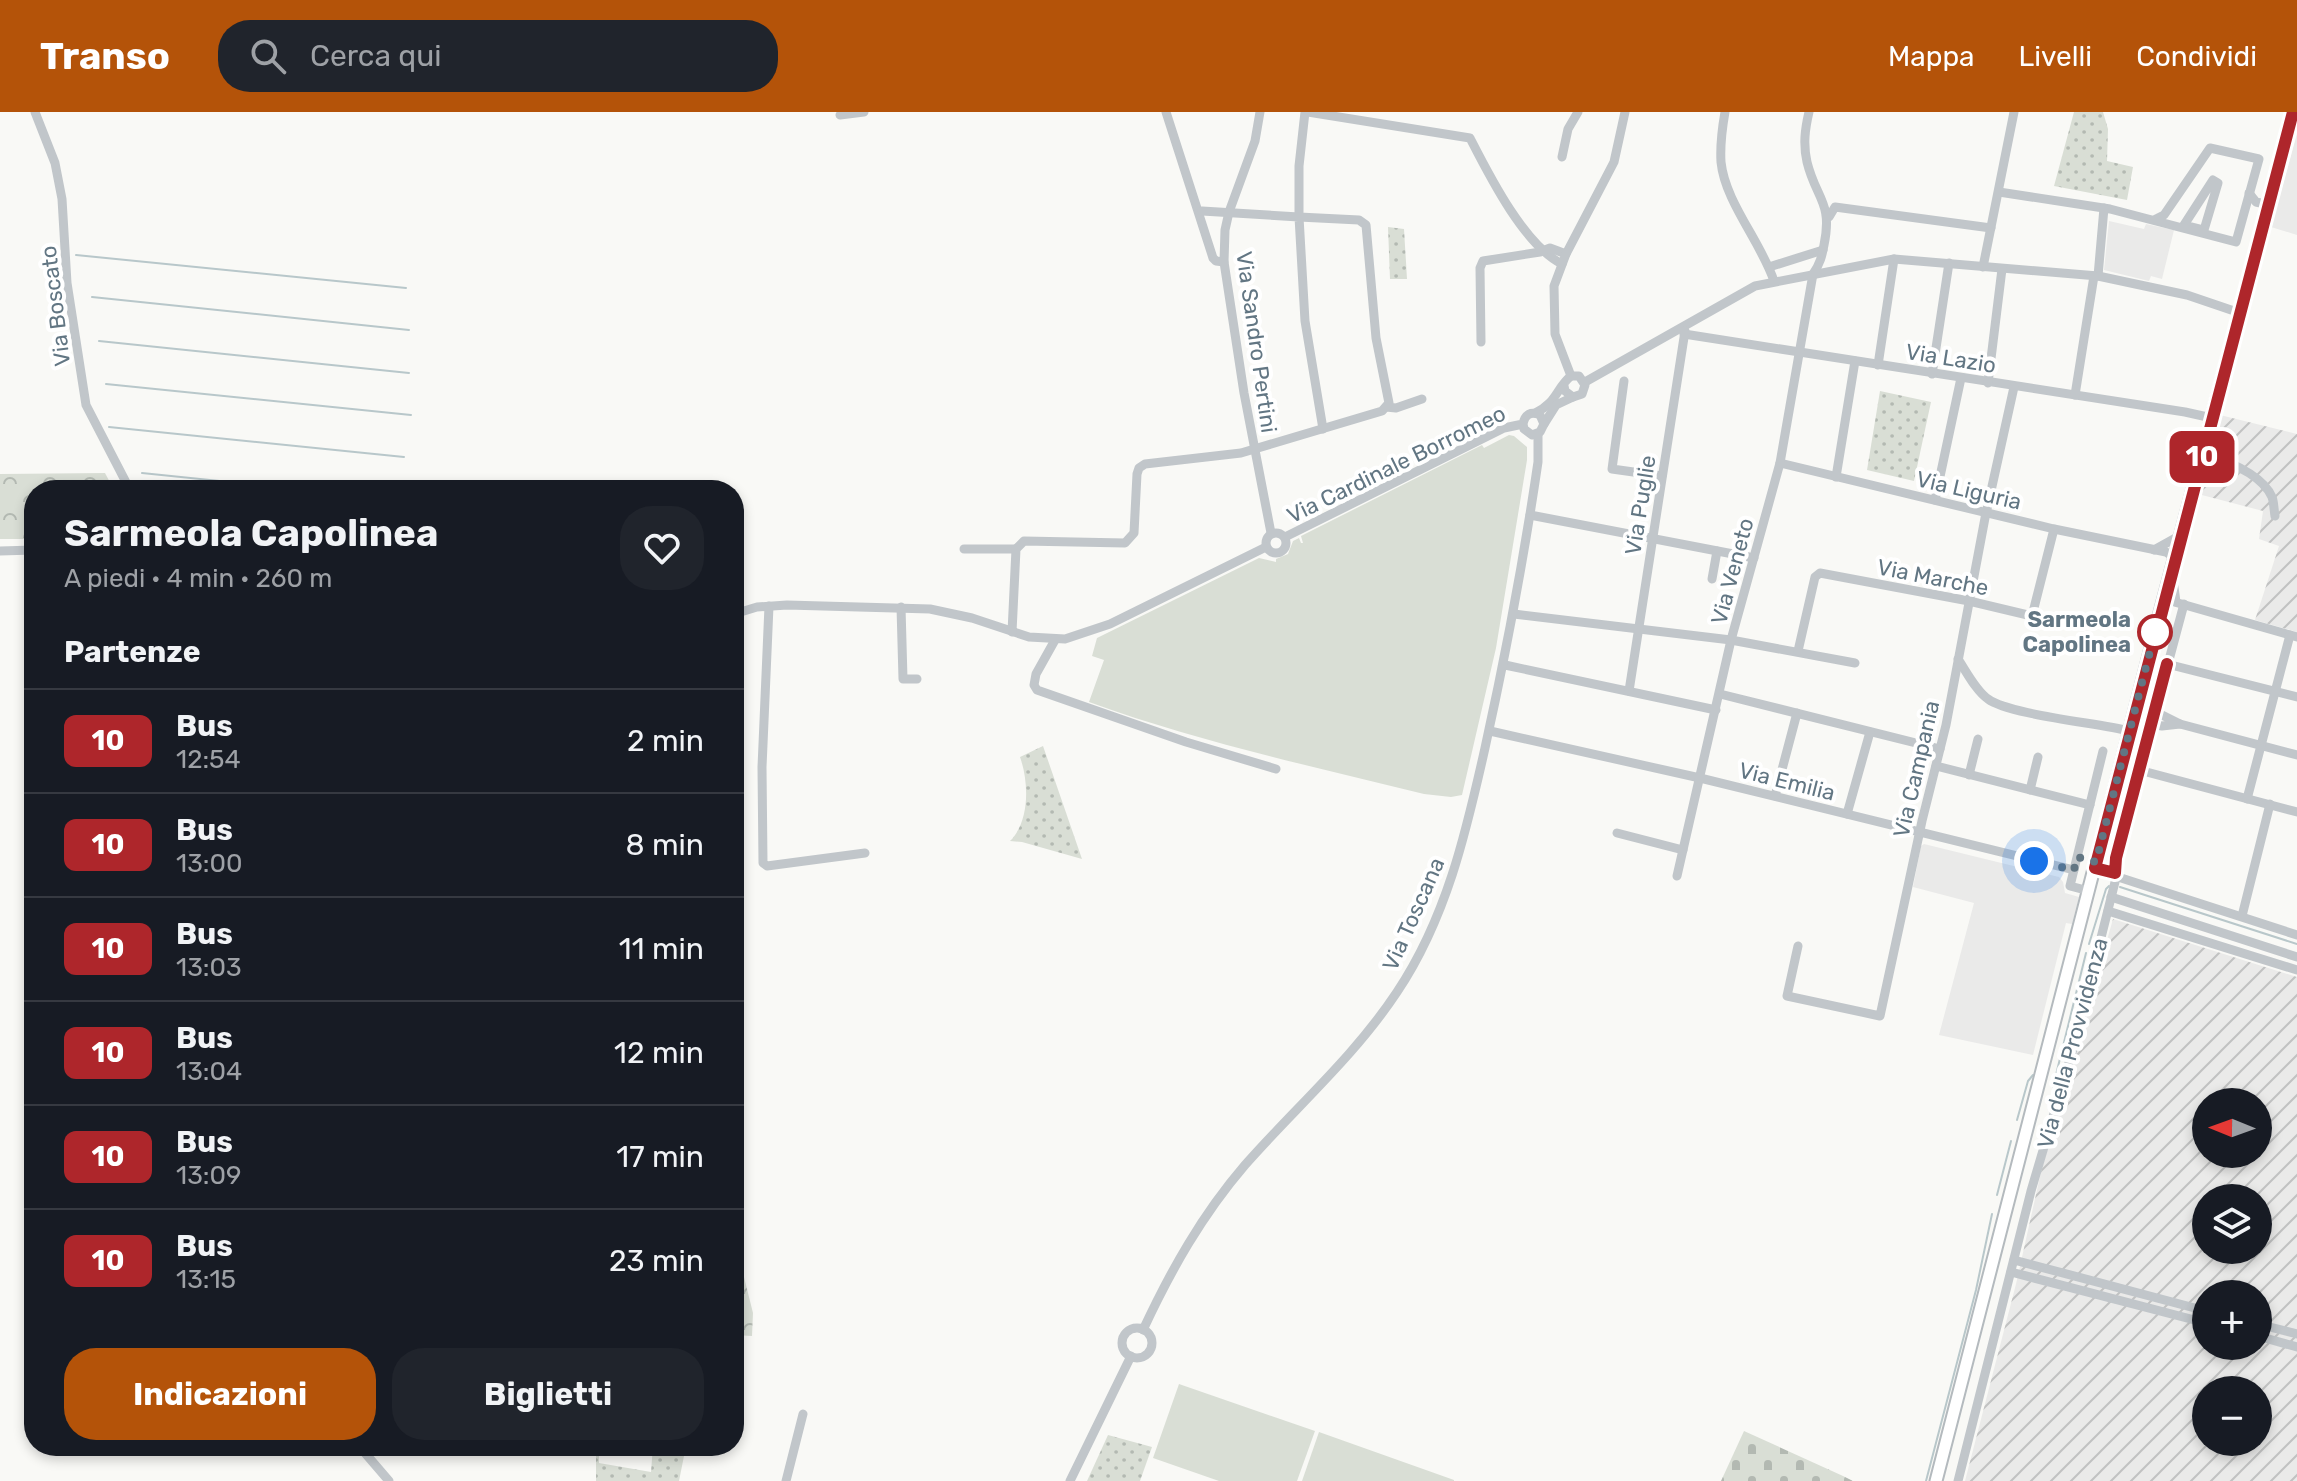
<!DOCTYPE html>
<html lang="it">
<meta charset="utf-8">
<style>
:root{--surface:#171b24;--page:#20242c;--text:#f1f3f6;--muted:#9ea1a6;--line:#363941;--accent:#b45309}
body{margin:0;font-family:Rubik,sans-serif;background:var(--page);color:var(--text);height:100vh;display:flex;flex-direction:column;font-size:30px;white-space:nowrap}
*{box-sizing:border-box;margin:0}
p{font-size:26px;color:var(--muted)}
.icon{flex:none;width:44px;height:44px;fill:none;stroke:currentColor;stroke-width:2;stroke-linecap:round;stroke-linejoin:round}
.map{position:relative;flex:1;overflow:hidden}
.details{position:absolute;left:24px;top:368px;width:720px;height:976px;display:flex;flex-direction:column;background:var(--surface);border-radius:32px;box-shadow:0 4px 12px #0003}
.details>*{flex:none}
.badge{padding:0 16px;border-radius:12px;font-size:28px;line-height:52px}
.needle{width:52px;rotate:271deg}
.controls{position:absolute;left:2192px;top:976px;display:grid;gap:16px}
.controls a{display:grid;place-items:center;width:80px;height:80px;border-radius:50%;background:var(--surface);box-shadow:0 4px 12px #0003;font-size:40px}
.you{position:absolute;width:40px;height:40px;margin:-20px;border:6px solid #fff;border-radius:50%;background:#1a73e8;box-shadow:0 0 0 12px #1a73e833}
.map>.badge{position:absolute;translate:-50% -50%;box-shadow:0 0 0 4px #fff}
h2{padding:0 40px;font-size:30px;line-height:72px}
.round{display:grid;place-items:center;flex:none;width:84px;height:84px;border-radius:32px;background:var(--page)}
.summary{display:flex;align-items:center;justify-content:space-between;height:136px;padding:0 40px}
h1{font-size:38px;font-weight:700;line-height:60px}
.action{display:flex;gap:16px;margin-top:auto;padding:16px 40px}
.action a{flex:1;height:92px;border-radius:32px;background:var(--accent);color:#fff;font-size:32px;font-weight:700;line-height:92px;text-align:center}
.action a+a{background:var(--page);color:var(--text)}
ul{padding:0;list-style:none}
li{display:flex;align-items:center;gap:24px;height:104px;padding:0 40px;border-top:2px solid var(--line)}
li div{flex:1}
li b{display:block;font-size:30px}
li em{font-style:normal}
li .badge{min-width:88px;font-weight:700;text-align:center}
header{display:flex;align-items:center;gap:48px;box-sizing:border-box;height:112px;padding:0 40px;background:var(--accent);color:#fff}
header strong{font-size:38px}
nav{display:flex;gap:44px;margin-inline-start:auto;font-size:28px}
.search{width:560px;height:72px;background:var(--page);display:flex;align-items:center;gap:20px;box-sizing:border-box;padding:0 28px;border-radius:32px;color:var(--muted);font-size:30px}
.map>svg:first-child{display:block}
.built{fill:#eaeae9}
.industrial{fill:url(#industrial-furrows);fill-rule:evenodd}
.grass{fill:url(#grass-dots)}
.forest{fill:url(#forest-crowns)}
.cemetery{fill:url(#cemetery-stones)}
.garden{fill:#d9ded5}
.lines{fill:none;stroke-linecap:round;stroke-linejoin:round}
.stream{stroke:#b8c7ca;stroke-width:2}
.major-casing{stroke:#b4babe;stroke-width:15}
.minor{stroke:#c1c6ca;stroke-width:9}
.major{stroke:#fff;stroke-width:11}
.line-casing{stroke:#fff;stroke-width:18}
.line{stroke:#ae262b;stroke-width:12}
.walk{stroke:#627683;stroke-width:8;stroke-dasharray:0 14.4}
.stop-dot{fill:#fff;stroke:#ae262b;stroke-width:4}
.labels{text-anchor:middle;stroke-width:8;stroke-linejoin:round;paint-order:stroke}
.street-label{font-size:22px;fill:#627683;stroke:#fff}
.stop-label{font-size:22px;font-weight:bold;fill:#627683;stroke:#fff;text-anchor:end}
</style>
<header>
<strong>Transo</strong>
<div class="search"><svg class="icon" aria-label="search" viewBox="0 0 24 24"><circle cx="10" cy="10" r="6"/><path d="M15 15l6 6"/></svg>Cerca qui</div>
<nav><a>Mappa</a><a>Livelli</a><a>Condividi</a></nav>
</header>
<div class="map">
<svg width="2297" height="1369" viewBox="0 0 2297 1369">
<defs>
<pattern id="industrial-furrows" width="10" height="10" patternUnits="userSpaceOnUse" patternTransform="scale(2)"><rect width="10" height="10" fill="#eaeae9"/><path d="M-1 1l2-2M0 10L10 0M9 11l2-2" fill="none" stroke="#c1c2c2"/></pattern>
<pattern id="grass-dots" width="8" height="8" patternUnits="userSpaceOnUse" patternTransform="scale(2)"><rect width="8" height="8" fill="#d9ded5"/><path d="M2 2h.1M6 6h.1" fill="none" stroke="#b3b9b2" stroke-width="1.8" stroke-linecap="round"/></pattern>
<pattern id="forest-crowns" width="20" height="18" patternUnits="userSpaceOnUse" patternTransform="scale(2)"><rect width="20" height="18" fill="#d9ded5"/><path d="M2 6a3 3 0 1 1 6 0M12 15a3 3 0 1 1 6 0" fill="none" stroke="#b3b9b2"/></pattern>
<pattern id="cemetery-stones" width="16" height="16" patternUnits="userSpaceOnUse" patternTransform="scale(2)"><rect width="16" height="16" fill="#d9ded5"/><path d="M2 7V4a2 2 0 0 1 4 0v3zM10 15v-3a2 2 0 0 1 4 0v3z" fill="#b3b9b2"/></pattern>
</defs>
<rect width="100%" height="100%" fill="#f9f9f6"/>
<g class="built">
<polygon points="2297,22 2297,123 2271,115"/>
<polygon points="2109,109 2144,117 2146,112 2174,118 2162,167 2151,164 2149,169 2104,158"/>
<polygon points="1924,732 2059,765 2063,770 2065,781 2079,785 2072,812 2066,811 2033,943 1939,923 1974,791 1913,775 1921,734"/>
</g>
<g class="industrial">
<polygon points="2220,303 2297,322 2297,520 2255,508 2279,434 2259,427 2263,399 2198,382"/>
<path d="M 2113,807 L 2297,865 L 2297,1369 L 1965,1369 L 2016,1172 L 2041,1060 ZM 2206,990 L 2258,990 L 2258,1042 L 2206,1042 ZM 2206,1086 L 2258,1086 L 2258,1138 L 2206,1138 ZM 2206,1182 L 2258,1182 L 2258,1234 L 2206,1234 ZM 2206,1278 L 2258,1278 L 2258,1330 L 2206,1330 Z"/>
</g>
<g class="grass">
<polygon points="2074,0 2103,0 2108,17 2107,49 2133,55 2127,88 2054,74"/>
<polygon points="1388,115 1404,117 1407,167 1390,167"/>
<polygon points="1880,279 1931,290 1914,369 1867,358"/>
<path d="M 1043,634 L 1082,747 L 1022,730 L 1010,729 C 1030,709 1029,670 1020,645 Z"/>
<polygon points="1108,1323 1152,1335 1140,1369 1087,1369"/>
<polygon points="596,1334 599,1334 599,1351 651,1360 653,1334 686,1334 679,1369 596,1369"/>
</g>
<g class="forest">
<polygon points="105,361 114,378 34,378 34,427 0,427 0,362"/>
<polygon points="734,1034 740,1076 743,1161 753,1201 752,1224 734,1223"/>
</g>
<polygon class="cemetery" points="1744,1319 1843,1364 1853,1369 1721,1369"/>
<g class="garden">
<path d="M 1509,323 L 1514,324 L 1527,335 L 1527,348 L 1496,536 L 1462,683 L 1451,685 L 1424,682 C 1311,654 1199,630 1089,590 L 1104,548 L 1092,544 L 1097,526 L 1259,446 L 1276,450 L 1276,447 L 1288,442 L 1293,429 L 1299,426 L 1301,431 L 1303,431 L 1301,424 L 1482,333 L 1484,336 Z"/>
<polygon points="1179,1272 1315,1319 1297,1369 1219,1369 1153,1346"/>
<polygon points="1319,1320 1454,1368 1454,1369 1302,1369"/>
</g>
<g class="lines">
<g class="stream">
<polyline points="76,143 406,176"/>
<polyline points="92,185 409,218"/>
<polyline points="99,229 409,261"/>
<polyline points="106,272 411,303"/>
<polyline points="109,315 404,345"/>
<polyline points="142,361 307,378"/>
<polyline points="2120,775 2297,832"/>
<polyline points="2089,832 2106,777 2109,774"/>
<polyline points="2053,975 2086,841"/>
<polyline points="2017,1008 2028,969 2033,963"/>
<polyline points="1997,1083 2011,1029"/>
<polyline points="1926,1369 1976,1178 1992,1102"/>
</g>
<g class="major-casing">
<polyline id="major" points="1936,1369 2161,497 2293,0"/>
</g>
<g class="minor">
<polyline points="35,0 55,51 62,87 67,171 86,293 130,378"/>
<polyline points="1166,0 1213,146 1216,149 1224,150"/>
<polyline points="1260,0 1255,29 1229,100 1225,118 1224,150 1244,281 1271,421"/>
<path d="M 1308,0 L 1470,26 C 1489,63 1524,133 1562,152"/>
<path d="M 1725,0 C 1722,17 1720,33 1721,50 C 1725,90 1761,130 1774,169"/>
<polyline points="840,3 864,0"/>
<polyline points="1562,45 1568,17 1578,0"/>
<polygon points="2213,68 2218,71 2204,118 2184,113"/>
<polyline points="1999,80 2110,97 2236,130 2259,47 2210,36 2164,103 2154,108"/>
<polyline points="2249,81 2256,90 2269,93"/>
<polyline points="1202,99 1299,105 1305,209 1323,317"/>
<polyline points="1829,105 1835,95 1991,116"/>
<polyline points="1769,155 1823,138"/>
<polyline points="1983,155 2014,0"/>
<polyline points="2098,164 2104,96"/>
<polyline points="1684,222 2185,300 2212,306"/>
<polyline points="1481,230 1480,156 1483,149 1540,140 1550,136 1566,142"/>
<polyline points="1878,253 1894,147"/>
<polyline points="1932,262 1949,151"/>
<polyline points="1571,264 1555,222 1554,174 1566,142 1614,50 1625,0"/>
<polyline points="1624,269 1612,357 1662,364"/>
<polyline points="1585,270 1755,174 1894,147 2098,164 2187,183 2240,201"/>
<polyline points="1988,271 2002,157"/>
<polyline points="2075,283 2094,164"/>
<polyline points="1386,295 1396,296 1422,287"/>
<path d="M 1535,301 C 1557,291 1556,276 1571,264 L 1579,264 L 1585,273 L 1582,282 L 1573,285 L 1565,279 L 1564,274"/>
<polyline points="1544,312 1556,293 1573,285"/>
<path d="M 2203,341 C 2225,348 2262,362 2272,385 C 2274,390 2274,399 2275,404"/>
<polyline points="1780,351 2054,417 2166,440 2175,446"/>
<polyline points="1836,365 1855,249"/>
<polyline points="1935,388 1961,266"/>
<polyline points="1530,403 1754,446"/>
<circle cx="1276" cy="431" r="10"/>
<path d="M 1285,425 L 1504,316 L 1523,312 C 1525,302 1531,299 1540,303 L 1544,312 L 1540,320 L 1532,323 L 1524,317 L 1523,312"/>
<polyline points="964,437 1016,437"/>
<polyline points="2154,438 2181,423"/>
<polyline points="0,439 34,438"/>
<polyline points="1712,467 1717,439"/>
<polyline points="2169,467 2174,475 2176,490"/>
<polyline points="2164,487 2297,525"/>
<polyline points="769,494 762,655 763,751 767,754 865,741"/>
<polyline points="901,495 903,567 917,567"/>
<polyline points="734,502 757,495 787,493 930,497 972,506 1029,525 1065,527 1110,512 1266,435"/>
<polyline points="1514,502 1731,528 1855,551"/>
<polyline points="1012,520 1016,437 1024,429 1125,431 1134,421 1137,362 1139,356 1145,352 1241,341 1382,299 1389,291 1376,226 1366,113 1359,108 1299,105 1299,54 1305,0"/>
<polyline points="1055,528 1036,562 1034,573 1037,578 1186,630 1276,657"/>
<polyline points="1798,539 1815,465 1820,461 1969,489 2032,504 2054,417"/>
<path d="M 1958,547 C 1966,559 1976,579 1988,587 C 2010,603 2098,611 2129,619"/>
<polyline points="2167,552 2297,585"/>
<polyline points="1505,553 1716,598"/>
<polyline points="1629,579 1685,219"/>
<polyline points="1720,582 1940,637"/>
<polyline points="2154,599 2180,612 2297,643"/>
<polyline points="2151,612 2162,614 2180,612"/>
<polyline points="1490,619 1700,666 2074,758"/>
<polyline points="1936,654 2090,693"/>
<polyline points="2139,658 2297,700"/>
<polyline points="1969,663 1978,627"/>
<polyline points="2030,678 2038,645"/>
<polyline points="1775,684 1797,601"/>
<polyline points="2247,687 2290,523"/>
<polyline points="1847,702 1870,620"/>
<polyline points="1617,721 1683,738"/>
<path d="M 1677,764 L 1731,528 L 1780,351 L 1813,162 C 1820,152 1822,144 1824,133 C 1833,90 1816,87 1807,50 C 1803,32 1805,17 1809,0"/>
<polyline points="2115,764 2297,823"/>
<polyline points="2089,779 2070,774 2103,639"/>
<polyline points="2111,785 2297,845"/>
<polyline points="2108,799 2297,858"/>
<polyline points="2242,804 2270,692"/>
<polyline points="1798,834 1787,884 1880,904 1922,709 1946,613 1985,406 2014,275"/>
<polyline points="2014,1148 2206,1199"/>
<polyline points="2011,1160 2206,1211"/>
<polyline points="2258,1212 2297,1222"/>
<circle cx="1137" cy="1231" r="15"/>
<path d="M 1143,1218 C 1171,1158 1202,1103 1245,1053 C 1296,995 1354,945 1397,880 C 1446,807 1466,721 1485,636 C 1506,541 1524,446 1538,350 L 1538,322"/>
<polyline points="2258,1224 2297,1235"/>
<polyline points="359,1334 389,1369"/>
<polyline points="786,1369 803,1302"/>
<polyline points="1070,1369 1131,1244"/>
<polyline points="1958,1369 2031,1079 2073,937 2115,770 2116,746 2184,492"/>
</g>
<use href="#major" class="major"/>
</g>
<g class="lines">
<g class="line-casing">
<polyline id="line" points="2167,552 2116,746 2115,761 2095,756 2293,0"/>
</g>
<use href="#line" class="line"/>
<polyline class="walk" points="2034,749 2074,758 2077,745 2096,750 2155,520"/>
</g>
<circle class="stop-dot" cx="2155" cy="520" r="16"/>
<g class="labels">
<g class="street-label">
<text transform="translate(55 194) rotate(-97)" y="8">Via Boscato</text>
<text transform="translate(1257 230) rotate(82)" y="8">Via Sandro Pertini</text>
<text transform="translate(1951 246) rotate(9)" y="8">Via Lazio</text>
<text transform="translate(1396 352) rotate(-26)" y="8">Via Cardinale Borromeo</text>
<text transform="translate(1969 378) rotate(13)" y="8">Via Liguria</text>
<text transform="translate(1640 393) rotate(-81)" y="8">Via Puglie</text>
<text transform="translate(1732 459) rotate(-75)" y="8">Via Veneto</text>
<text transform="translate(1933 465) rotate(11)" y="8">Via Marche</text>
<text transform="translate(1916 657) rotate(-77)" y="8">Via Campania</text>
<text transform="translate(1787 669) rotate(14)" y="8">Via Emilia</text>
<text transform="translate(1413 802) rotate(-66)" y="8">Via Toscana</text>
<text transform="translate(2072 931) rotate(-75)" y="8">Via della Provvidenza</text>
</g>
<g class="stop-label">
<text x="2131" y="515">Sarmeola<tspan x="2131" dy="25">Capolinea</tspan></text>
</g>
</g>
</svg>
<div class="controls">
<a><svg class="needle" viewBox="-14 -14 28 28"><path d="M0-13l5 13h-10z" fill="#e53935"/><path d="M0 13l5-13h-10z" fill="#9ea1a6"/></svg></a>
<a><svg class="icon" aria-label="layers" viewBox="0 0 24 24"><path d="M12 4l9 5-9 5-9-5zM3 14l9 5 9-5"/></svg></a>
<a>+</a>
<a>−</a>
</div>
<div class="you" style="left:2034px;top:749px"></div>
<b class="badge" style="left:2202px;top:345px;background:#ae262b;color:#fff">10</b>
<section class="details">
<div class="summary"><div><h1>Sarmeola Capolinea</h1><p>A piedi · 4 min · 260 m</p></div><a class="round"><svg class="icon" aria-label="heart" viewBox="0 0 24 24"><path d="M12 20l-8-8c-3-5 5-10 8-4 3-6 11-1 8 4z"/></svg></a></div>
<h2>Partenze</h2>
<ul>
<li><span class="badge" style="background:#ae262b;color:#fff">10</span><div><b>Bus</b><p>12:54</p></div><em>2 min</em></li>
<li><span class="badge" style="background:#ae262b;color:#fff">10</span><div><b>Bus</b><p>13:00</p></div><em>8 min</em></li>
<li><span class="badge" style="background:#ae262b;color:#fff">10</span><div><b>Bus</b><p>13:03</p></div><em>11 min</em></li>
<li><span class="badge" style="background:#ae262b;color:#fff">10</span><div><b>Bus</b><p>13:04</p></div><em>12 min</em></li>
<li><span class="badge" style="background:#ae262b;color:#fff">10</span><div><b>Bus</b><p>13:09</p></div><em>17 min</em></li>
<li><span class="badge" style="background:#ae262b;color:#fff">10</span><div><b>Bus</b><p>13:15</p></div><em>23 min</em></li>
</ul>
<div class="action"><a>Indicazioni</a><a>Biglietti</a></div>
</section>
</div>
